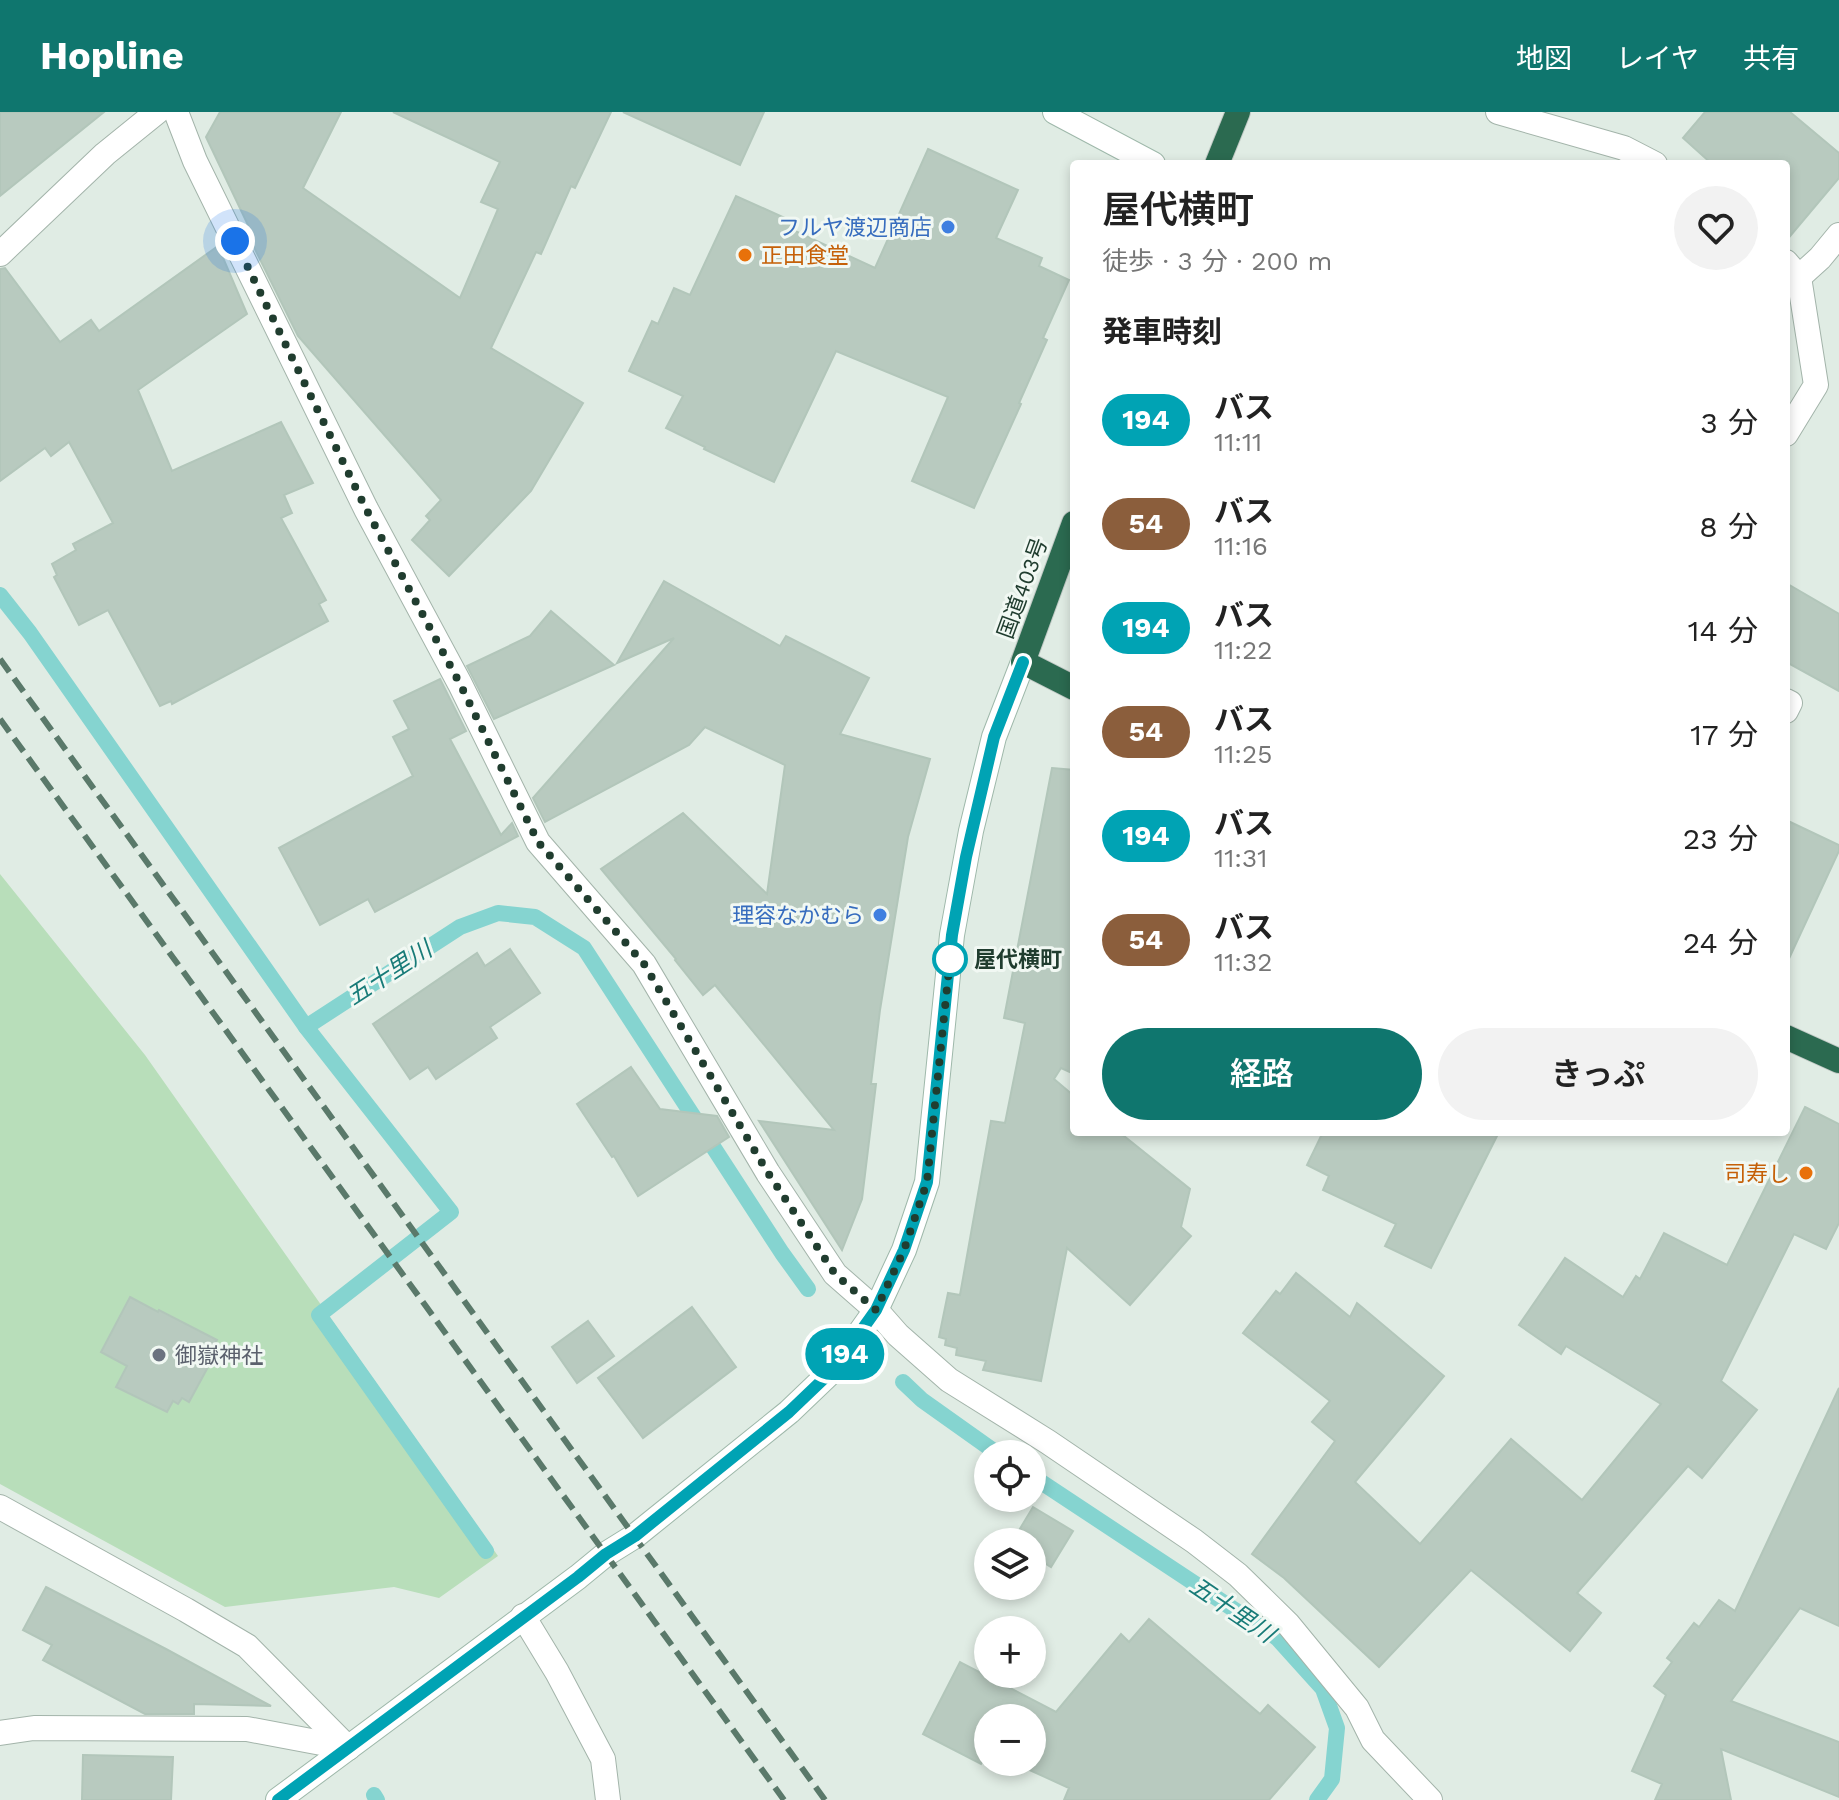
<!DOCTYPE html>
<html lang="ja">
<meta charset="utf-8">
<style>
:root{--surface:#fff;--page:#f2f2f2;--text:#222;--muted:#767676;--accent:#0f766e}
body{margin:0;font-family:"Work Sans","Noto Sans JP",sans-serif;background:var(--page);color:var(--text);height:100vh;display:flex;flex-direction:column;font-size:30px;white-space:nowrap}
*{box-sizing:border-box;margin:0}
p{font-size:26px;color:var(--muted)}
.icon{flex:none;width:44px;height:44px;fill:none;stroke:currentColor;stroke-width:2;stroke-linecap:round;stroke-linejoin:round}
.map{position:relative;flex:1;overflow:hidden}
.details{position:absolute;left:1070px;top:48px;width:720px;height:976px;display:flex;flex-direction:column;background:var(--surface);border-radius:8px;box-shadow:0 4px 12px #0003}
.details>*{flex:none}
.badge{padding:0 16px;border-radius:26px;font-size:28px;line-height:52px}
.tools{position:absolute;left:974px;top:1328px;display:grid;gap:16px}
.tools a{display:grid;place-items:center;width:72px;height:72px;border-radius:50%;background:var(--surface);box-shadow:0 4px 12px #0003;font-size:40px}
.you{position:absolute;width:40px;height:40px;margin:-20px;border:6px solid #fff;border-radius:50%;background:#1a73e8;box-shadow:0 0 0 12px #1a73e833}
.map>.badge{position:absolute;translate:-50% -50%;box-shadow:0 0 0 4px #fff}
h2{padding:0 32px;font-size:30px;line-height:72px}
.round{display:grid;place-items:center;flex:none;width:84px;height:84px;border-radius:42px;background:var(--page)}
.summary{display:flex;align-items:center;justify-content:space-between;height:136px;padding:0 32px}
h1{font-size:38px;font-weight:600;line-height:60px}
.button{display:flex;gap:16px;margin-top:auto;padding:16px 32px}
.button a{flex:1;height:92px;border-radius:48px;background:var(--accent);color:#fff;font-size:32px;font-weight:600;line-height:92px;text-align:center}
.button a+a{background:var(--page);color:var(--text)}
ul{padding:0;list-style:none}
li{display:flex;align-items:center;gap:24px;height:104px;padding:0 32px}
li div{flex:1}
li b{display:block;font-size:30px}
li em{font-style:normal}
li .badge{min-width:88px;font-weight:700;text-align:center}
header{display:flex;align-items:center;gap:48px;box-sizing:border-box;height:112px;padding:0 40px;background:var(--accent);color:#fff}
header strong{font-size:38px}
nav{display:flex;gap:44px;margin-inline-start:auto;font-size:28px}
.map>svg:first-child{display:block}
.green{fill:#b8deba}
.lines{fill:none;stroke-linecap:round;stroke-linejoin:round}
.stream{stroke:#85d4d0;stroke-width:16}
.building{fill:#b8cabf;stroke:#b2c6ba;stroke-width:2}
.street-casing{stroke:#a3b4aa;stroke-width:26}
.secondary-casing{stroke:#9eb8aa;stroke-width:26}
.highway-casing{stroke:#c1c9c5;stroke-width:26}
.street{stroke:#fff;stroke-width:24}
.secondary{stroke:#fff;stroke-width:24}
.highway{stroke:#2b6a50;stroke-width:24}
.rail{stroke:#5a796a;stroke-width:6;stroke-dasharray:16 8;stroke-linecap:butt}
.line-casing{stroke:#fff;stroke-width:18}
.line{stroke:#00a3b4;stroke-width:12}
.walk{stroke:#203d2f;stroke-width:8;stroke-dasharray:0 14.4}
.shop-dot{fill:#3f7fe0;stroke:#f1f8f3;stroke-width:3}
.food-dot{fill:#e8710a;stroke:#f1f8f3;stroke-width:3}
.stop-dot{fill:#fff;stroke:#00a3b4;stroke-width:4}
.worship-dot{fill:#6b7280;stroke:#f1f8f3;stroke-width:3}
.labels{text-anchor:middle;stroke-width:6;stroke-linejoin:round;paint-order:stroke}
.shop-label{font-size:22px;fill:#366cbe;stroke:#f1f8f3;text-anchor:end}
.food-label{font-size:22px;fill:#c56008;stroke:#f1f8f3;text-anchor:start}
.street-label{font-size:22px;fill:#203d2f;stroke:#f1f8f3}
.stop-label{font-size:22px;font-weight:bold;fill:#203d2f;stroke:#f1f8f3;text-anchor:start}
.worship-label{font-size:22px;fill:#5b616d;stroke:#f1f8f3;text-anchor:start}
.water-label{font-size:24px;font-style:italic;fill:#187b78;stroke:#f1f8f3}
</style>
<header>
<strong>Hopline</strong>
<nav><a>地図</a><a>レイヤ</a><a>共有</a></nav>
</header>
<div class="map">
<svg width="1839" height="1688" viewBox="0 0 1839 1688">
<rect width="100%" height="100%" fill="#e0ece4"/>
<polygon class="green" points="0,762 145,943 498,1444 439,1486 394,1475 225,1495 0,1372"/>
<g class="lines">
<g class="stream">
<polyline points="0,483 30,521 306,915 460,815 498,801 535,805 584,836 782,1141 808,1177"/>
<polyline points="306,915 451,1100 319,1203 486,1439"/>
<polyline points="903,1270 922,1288 998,1342"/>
<polyline points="1032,1364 1277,1526 1323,1577 1337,1616 1332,1667 1317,1688"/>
<polyline points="374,1683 377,1688"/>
</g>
</g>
<g class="building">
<polygon points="0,0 104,0 0,84"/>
<polygon points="220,0 341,0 303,76 460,186 498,97 481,90 500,50 393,0 611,0 575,76 571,74 541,142 536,140 491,236 583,291 531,379 449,464 412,428 430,408 426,404 441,388 298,224 244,115 248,113 206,25"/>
<polygon points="623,0 764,0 740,53"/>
<polygon points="1705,0 1790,0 1839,41 1839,66 1786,129 1786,52 1712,52 1683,26"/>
<polygon points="928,37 1018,78 996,126 1042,146 1039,154 1069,168 1043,226 1047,228 1019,291 1021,292 974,396 912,369 948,285 836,239 774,370 704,337 705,335 666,316 683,284 629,259 652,209 658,212 674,176 690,183 736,84 796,111 793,118 875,156"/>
<polygon points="218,134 247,202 138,278 172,359 281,310 313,371 284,383 292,401 281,406 326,488 319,492 328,509 172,592 171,589 160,594 108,498 79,513 54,465 57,463 52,452 76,438 73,432 113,411 69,330 51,344 45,336 0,369 0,157 5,156 60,230 91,208 99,219"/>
<polygon points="664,469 780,534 786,524 869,566 840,622 930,647 908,725 880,898 871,972 876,972 862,1087 842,1138 759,1009 834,1018 715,873 703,883 675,848 676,847 601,757 683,701 767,782 785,653 705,615 689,633 545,710 533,686 674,526 617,551"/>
<polygon points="1786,471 1839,502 1839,579 1786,550"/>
<polygon points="551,499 614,553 494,607 467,554 530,524"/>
<polygon points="440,567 466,619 450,627 501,723 512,711 518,724 375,800 368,787 320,813 279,736 413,664 393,625 409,617 394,589"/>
<polygon points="1052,656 1074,658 1074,962 1061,956 1054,967 1074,984 1074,1020 1119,1020 1190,1077 1181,1115 1191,1124 1130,1193 1067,1136 1041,1269 983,1258 986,1249 956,1243 957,1236 945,1233 946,1227 939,1225 948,1181 960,1183 991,1009 1005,1011 1025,911 1004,906"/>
<polygon points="1786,708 1839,733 1839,739 1786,853"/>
<polygon points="510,837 540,881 490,915 497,926 436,967 428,955 410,967 373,912 477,841 485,854"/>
<polygon points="631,955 660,997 717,1004 729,1025 638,1084 614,1044 612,1045 577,992"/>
<polygon points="1805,995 1839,1012 1839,1111 1826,1137 1794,1122 1721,1269 1757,1298 1702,1366 1688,1354 1577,1481 1601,1501 1570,1539 1471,1458 1379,1555 1284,1466 1252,1442 1335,1329 1312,1310 1330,1289 1243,1221 1276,1179 1280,1182 1296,1161 1350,1205 1357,1191 1444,1264 1355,1370 1420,1432 1511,1327 1582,1388 1661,1292 1566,1234 1561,1242 1519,1213 1565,1146 1623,1185 1636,1164 1640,1167 1664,1121 1727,1153"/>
<polygon points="1323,1020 1499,1020 1431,1156 1385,1134 1396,1112 1323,1078 1329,1064 1307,1053"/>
<polygon points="130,1185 158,1200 159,1198 217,1228 209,1242 214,1244 189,1290 182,1286 178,1292 173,1289 167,1300 116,1275 127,1254 101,1240"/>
<polygon points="692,1195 736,1255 643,1326 598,1266"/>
<polygon points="588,1209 614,1244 577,1271 552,1235"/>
<polygon points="1839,1276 1839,1514 1800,1496 1731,1589 1839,1630 1839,1685 1721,1637 1731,1688 1655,1688 1662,1672 1632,1659 1666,1583 1654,1574 1672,1550 1667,1546 1694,1511 1699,1515 1719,1488 1735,1499"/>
<polygon points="1033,1395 1073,1419 1051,1455 1032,1443 1032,1430 1012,1430"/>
<polygon points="46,1475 166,1537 271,1594 194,1592 194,1602 145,1602 43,1548 52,1533 23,1518"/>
<polygon points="1149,1507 1260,1602 1268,1593 1315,1635 1269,1688 1064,1688 1069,1676 1012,1650 1032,1650 1032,1606 988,1606 988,1639 981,1652 923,1622 960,1550 1056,1600 1121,1522 1129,1530"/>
<polygon points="83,1643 173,1645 171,1688 82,1688"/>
</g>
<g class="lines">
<g class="street-casing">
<g id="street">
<polyline points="176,0 195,49 366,397 460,572 538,730 644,852 768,1061 835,1162 876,1198 898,1223 949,1268 1048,1330 1194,1429 1238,1463 1288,1512 1357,1596 1373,1628 1430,1688"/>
<polyline points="1498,0 1624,36 1655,52"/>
<polyline points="0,142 105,42 157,0"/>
<polyline points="1786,150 1799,165 1820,146 1839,123"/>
<polyline points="1786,322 1816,273 1799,165"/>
<polyline points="1786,589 1790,591 1786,599"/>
<polyline points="0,1395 186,1498 247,1534 348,1636"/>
<polyline points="523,1504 557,1560 603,1647 608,1688"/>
<polyline points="0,1621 34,1616 247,1617 348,1636"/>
</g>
</g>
<g class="secondary-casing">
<g id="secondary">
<polyline points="1055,0 1153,52"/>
<polyline points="278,1688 578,1465 606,1442 635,1424 789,1300 834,1257 876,1198 904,1138 927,1070 952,823 971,719 994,625 1023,550"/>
</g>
</g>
<g class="highway-casing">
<g id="highway">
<polyline points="1217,52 1238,0"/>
<polyline points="1074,411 1023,550 1074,576"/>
<polyline points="1786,925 1839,949"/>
</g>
</g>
<use href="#street" class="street"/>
<use href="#secondary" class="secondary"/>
<use href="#highway" class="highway"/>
<g class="rail">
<polyline points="0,547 825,1688"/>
<polyline points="0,607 784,1688"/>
</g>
</g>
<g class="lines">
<g class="line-casing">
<polyline id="line" points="278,1688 578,1465 606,1442 635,1424 789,1300 834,1257 876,1198 904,1138 927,1070 952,823 966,745 994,625 1023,550"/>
</g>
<use href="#line" class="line"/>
<polyline class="walk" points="235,129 366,397 460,572 538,730 644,852 768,1061 835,1162 876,1198 904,1138 927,1070 950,847"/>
</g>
<g class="shop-dot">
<circle cx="948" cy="115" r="8"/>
<circle cx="880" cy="803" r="8"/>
</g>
<g class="food-dot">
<circle cx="745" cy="143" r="8"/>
<circle cx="1806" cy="1061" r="8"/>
</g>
<circle class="stop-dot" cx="950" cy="847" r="16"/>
<circle class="worship-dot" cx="159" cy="1243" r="8"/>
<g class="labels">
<g class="shop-label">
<text x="932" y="123">フルヤ渡辺商店</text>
<text x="864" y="811">理容なかむら</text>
</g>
<g class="food-label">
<text x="761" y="151">正田食堂</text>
<text x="1790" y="1069" text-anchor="end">司寿し</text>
</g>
<g class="street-label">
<text transform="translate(1022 476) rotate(-70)" y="8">国道403号</text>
</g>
<g class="stop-label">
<text x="974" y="855">屋代横町</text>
</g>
<g class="worship-label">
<text x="175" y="1251">御嶽神社</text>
</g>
<g class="water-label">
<text transform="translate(389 861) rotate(-33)" y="8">五十里川</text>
<text transform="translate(1232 1498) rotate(34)" y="8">五十里川</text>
</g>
</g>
</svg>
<div class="tools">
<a><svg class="icon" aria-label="locate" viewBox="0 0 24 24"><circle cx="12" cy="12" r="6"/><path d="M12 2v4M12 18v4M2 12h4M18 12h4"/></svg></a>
<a><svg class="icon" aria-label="layers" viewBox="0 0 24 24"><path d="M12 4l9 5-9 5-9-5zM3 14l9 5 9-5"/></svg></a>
<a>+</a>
<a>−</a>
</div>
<div class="you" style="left:235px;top:129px"></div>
<b class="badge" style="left:845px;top:1242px;background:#00a3b4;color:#fff">194</b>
<section class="details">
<div class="summary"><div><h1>屋代横町</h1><p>徒歩 · 3 分 · 200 m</p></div><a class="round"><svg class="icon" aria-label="heart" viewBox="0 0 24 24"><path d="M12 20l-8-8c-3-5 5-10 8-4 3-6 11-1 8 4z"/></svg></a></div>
<h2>発車時刻</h2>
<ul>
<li><span class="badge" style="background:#00a3b4;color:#fff">194</span><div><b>バス</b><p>11:11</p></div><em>3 分</em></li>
<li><span class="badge" style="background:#8b5e3c;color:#fff">54</span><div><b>バス</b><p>11:16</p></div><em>8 分</em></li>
<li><span class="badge" style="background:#00a3b4;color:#fff">194</span><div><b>バス</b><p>11:22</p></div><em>14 分</em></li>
<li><span class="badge" style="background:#8b5e3c;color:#fff">54</span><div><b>バス</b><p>11:25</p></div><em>17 分</em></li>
<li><span class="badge" style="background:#00a3b4;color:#fff">194</span><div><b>バス</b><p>11:31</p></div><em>23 分</em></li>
<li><span class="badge" style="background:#8b5e3c;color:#fff">54</span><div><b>バス</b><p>11:32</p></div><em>24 分</em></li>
</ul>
<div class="button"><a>経路</a><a>きっぷ</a></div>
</section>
</div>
